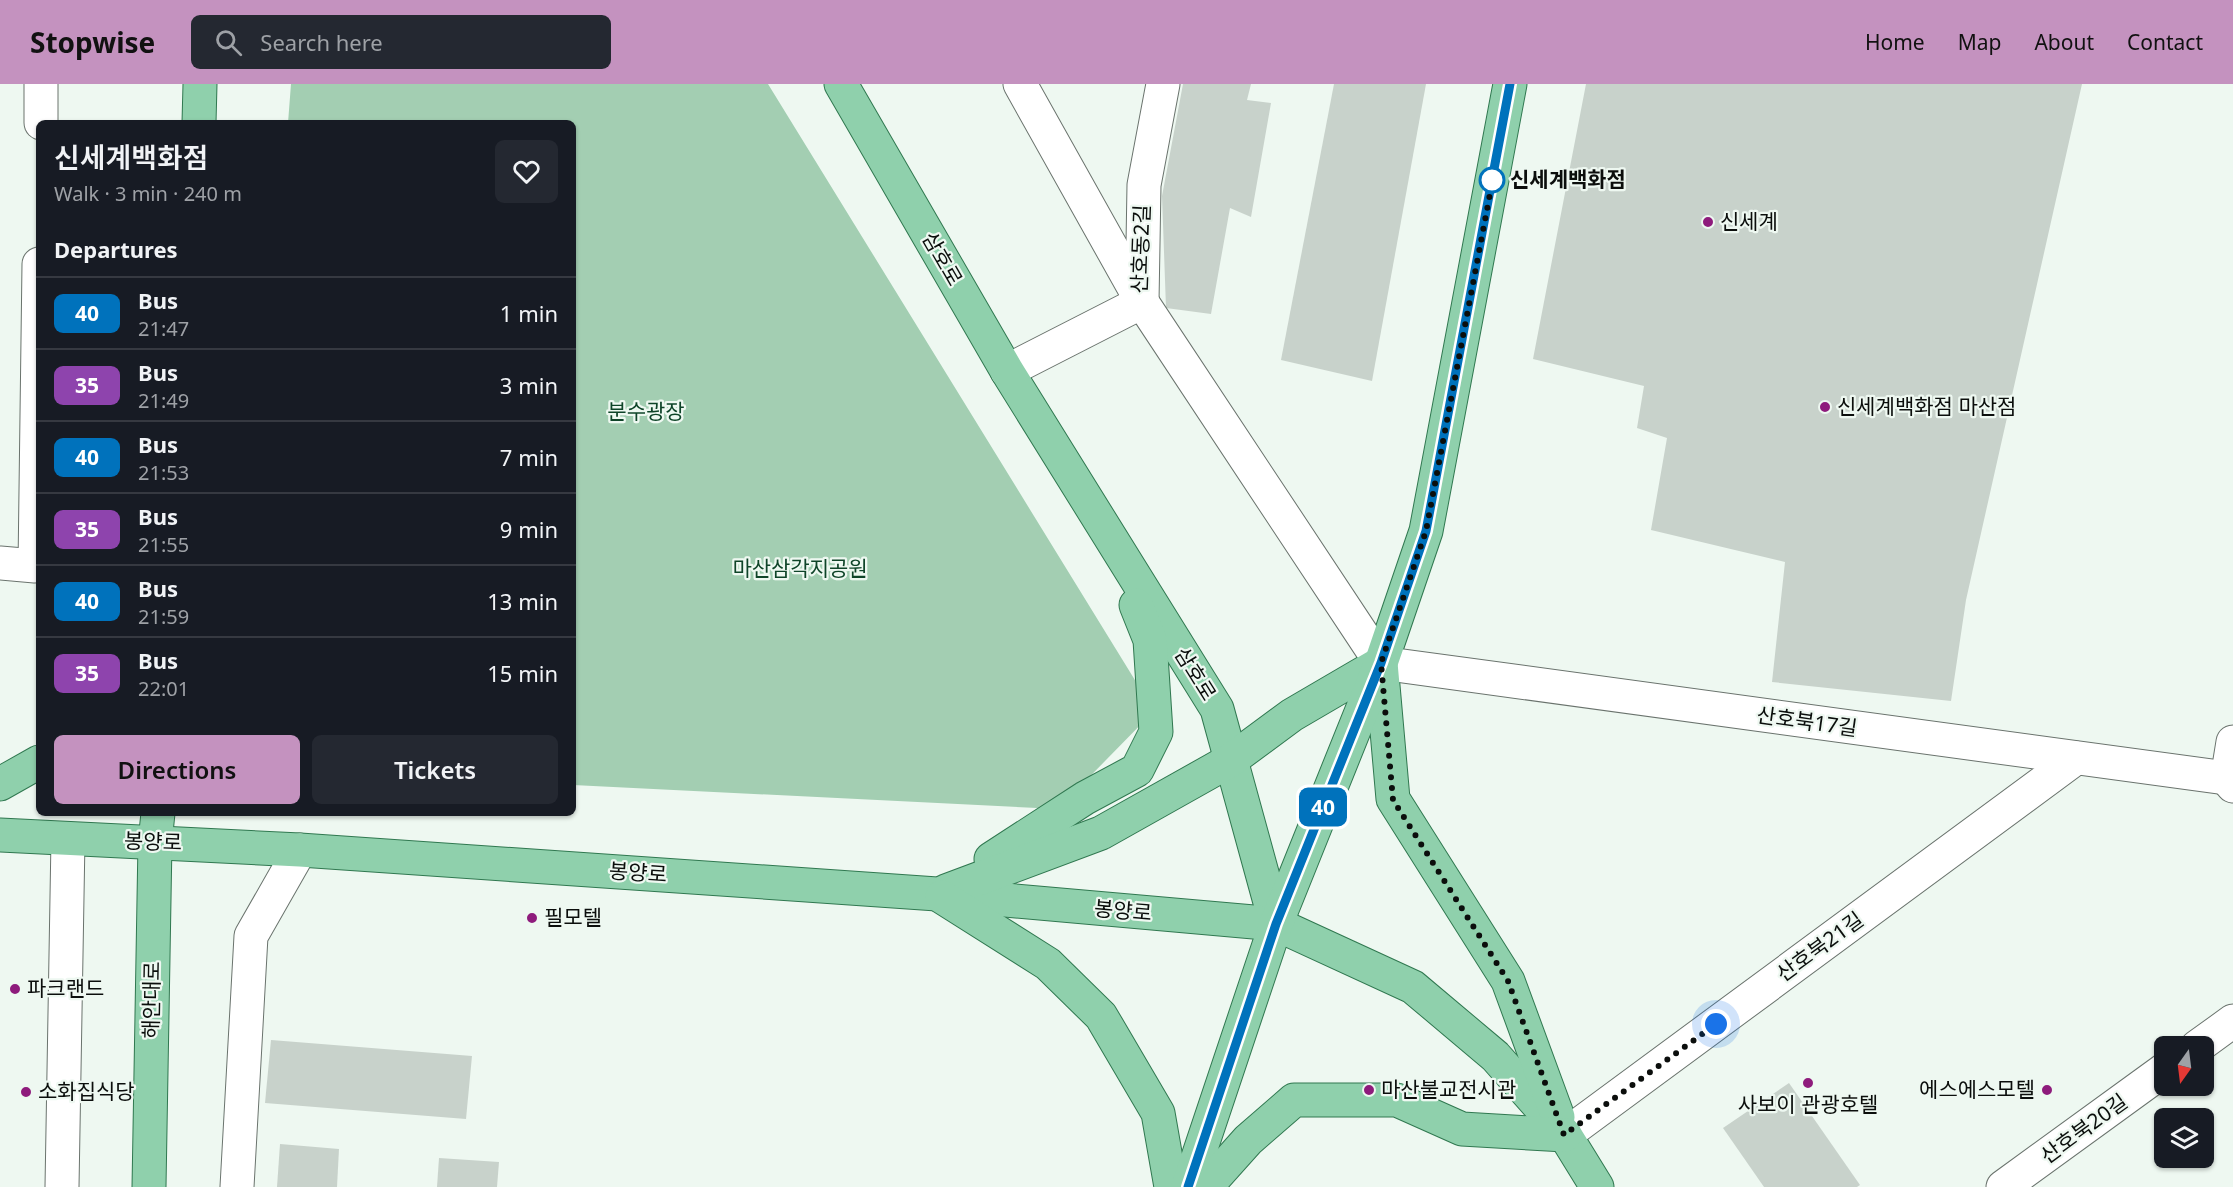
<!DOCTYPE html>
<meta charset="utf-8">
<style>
:root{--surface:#171b24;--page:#242831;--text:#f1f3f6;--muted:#9ea1a6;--line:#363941;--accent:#c492bf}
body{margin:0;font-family:"Noto Sans","Noto Sans KR",sans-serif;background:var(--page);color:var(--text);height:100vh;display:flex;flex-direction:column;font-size:22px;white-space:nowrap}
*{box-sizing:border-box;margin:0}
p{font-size:20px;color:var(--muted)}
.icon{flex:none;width:33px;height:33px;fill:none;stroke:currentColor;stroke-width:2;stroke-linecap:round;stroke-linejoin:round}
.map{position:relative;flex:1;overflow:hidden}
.sheet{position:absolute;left:36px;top:36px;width:540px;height:696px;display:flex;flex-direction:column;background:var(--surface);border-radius:9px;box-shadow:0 2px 4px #0004}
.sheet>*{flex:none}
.badge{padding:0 12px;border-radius:9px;font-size:21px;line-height:39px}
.needle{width:39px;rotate:194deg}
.fabs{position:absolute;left:2154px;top:952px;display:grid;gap:12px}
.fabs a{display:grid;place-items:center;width:60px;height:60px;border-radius:9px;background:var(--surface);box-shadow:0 2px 4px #0004;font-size:30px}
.you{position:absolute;width:30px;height:30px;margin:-15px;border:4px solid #fff;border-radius:50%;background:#1a73e8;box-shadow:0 0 0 9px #1a73e833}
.map>.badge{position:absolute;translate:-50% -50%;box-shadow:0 0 0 3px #fff}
h2{padding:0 18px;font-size:22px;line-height:54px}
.round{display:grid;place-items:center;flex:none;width:63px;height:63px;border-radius:9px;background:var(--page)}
.head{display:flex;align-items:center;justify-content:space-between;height:102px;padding:0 18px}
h1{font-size:28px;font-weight:600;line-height:45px}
.action{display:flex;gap:12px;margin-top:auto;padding:12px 18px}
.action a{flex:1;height:69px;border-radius:9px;background:var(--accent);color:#111;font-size:24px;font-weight:600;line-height:69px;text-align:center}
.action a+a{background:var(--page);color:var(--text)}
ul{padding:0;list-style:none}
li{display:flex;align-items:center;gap:18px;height:72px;padding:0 18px;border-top:2px solid var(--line)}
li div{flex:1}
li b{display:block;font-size:22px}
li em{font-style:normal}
li .badge{min-width:66px;font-weight:700;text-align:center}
header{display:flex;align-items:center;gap:36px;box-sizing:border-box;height:84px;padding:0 30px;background:var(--accent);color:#111}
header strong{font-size:28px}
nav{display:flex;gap:33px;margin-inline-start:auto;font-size:21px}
.search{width:420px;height:54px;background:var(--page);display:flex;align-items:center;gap:15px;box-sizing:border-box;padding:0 21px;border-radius:9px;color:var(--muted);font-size:22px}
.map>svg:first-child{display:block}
.green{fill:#a3ceb2}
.building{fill:#c8d2cb}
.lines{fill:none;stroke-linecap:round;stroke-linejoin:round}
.minor-casing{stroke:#6a736d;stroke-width:35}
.major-casing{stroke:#307850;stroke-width:35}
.minor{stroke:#fff;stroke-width:33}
.major{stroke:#8fd0ac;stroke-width:33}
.line-casing{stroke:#fff;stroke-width:14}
.line{stroke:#0072bc;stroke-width:9}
.walk{stroke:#0b0e0c;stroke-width:6;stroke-dasharray:0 10.8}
.stop-dot{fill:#fff;stroke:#0072bc;stroke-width:3}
.poi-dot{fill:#8e1b7c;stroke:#eef8f1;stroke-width:2}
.labels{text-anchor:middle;stroke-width:4.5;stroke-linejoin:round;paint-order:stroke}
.stop-label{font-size:21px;font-weight:bold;fill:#0b0e0c;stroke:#eef8f1;text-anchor:start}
.poi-label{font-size:21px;fill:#0b0e0c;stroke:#eef8f1;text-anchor:start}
.street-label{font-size:21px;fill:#0b0e0c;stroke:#eef8f1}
.park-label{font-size:21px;fill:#0e4428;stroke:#eef8f1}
</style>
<header>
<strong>Stopwise</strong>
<div class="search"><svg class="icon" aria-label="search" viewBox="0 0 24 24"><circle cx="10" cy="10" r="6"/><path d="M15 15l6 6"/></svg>Search here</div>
<nav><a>Home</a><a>Map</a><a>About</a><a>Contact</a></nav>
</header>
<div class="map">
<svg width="2233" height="1103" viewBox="0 0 2233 1103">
<rect width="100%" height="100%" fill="#eef8f1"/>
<polygon class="green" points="291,0 768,0 1154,627 1058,725 573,701 573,39 288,39"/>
<g class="building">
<polygon points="1183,0 1251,0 1247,16 1271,19 1251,133 1230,124 1211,230 1166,224 1162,112"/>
<polygon points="1334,0 1426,0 1372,297 1281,276"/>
<polygon points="1586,0 2082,0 1966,516 1951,617 1772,598 1785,478 1651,446 1667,354 1637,344 1644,302 1533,275"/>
<polygon points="271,956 472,972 466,1035 265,1019"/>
<polygon points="1789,999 1860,1101 1857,1103 1764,1103 1723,1044"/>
<polygon points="280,1060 339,1065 337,1103 277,1103"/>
<polygon points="439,1074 499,1078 497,1103 437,1103"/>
</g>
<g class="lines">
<g class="minor-casing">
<g id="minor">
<polyline points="1020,0 1142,218 1381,579 2233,695"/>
<polyline points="41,39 41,0"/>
<polyline points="1007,287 1142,218 1144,101 1163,0"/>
<polyline points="0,479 35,482 39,180"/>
<polyline points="2233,658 2227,695 2233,702"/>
<polyline points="2197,963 2233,937"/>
<polyline points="1565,1051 2076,674"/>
<polyline points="62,1103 68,755"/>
<polyline points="237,1103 251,852 300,766"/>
<polyline points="2003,1103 2164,986"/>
</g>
</g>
<g class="major-casing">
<g id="major">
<polyline points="841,0 1007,287 1217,625 1276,840"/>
<polyline points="199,39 200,0"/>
<polyline points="0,700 39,678"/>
<polyline points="0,751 300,766 937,810 1276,840 1413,903 1495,972 1565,1051 1597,1103"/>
<polyline points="991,775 1085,714 1137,686 1156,648 1150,556 1136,521"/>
<polyline points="946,807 1101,749 1231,676 1292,631 1381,579 1393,715 1508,897 1558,1033"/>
<polyline points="942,813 1048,880 1101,932 1158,1029 1171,1103"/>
<polyline points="149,1103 155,758 158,729"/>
<polyline points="1188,1103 1276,840 1381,579 1426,447 1510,0"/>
<polyline points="1206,1103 1248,1056 1294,1016 1397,1016 1462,1045 1565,1051"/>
</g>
</g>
<use href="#minor" class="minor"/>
<use href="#major" class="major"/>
</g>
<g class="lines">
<g class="line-casing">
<polyline id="line" points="1188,1103 1276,840 1381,579 1426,447 1510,0"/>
</g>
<use href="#line" class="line"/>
<polyline class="walk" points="1492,96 1493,94 1426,447 1381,579 1393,716 1508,897 1564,1051 1716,940"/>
</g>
<circle class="stop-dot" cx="1492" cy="96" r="12"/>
<g class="poi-dot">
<circle cx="1708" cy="138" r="6"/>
<circle cx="1825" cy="323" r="6"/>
<circle cx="532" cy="834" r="6"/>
<circle cx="15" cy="905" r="6"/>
<circle cx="1808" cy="999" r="6"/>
<circle cx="1369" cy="1006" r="6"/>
<circle cx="2047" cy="1006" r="6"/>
<circle cx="26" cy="1008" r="6"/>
</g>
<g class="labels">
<g class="stop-label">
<text x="1510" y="103">신세계백화점</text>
</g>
<g class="poi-label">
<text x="1720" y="145">신세계</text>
<text x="1837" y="330">신세계백화점 마산점</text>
<text x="544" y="841">필모텔</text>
<text x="27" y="912">파크랜드</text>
<text x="1381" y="1013">마산불교전시관</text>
<text x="2035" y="1013" text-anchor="end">에스에스모텔</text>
<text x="38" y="1015">소화집식당</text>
<text x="1808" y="1028" text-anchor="middle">사보이 관광호텔</text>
</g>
<g class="street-label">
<text transform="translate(1141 165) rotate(-88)" y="7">산호동2길</text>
<text transform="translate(942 175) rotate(60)" y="7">삼호로</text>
<text transform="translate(1195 590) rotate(58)" y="7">삼호로</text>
<text transform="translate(1807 638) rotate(8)" y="7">산호북17길</text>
<text transform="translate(153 758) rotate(2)" y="7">봉양로</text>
<text transform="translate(638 789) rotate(4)" y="7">봉양로</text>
<text transform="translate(1123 827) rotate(5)" y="7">봉양로</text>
<text transform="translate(1820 863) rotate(-36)" y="7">산호북21길</text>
<text transform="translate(152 916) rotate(-89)" y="7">해안대로</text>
<text transform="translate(2084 1045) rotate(-36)" y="7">산호북20길</text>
</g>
<g class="park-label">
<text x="646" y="335">분수광장</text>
<text x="800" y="492">마산삼각지공원</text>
</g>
</g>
</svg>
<div class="fabs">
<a><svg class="needle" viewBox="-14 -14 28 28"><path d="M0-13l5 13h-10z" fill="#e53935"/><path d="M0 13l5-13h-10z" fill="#9ea1a6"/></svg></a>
<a><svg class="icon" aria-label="layers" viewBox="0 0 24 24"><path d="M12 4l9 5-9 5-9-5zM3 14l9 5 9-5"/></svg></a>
</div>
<div class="you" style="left:1716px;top:940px"></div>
<b class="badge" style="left:1323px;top:723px;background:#0072bc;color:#fff">40</b>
<section class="sheet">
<div class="head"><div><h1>신세계백화점</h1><p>Walk · 3 min · 240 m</p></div><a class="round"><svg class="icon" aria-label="heart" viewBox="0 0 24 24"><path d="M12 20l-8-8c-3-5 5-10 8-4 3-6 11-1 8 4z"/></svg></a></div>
<h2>Departures</h2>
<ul>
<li><span class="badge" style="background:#0072bc;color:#fff">40</span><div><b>Bus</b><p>21:47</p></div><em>1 min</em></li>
<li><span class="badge" style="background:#8e44ad;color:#fff">35</span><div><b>Bus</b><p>21:49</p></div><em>3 min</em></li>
<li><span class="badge" style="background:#0072bc;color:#fff">40</span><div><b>Bus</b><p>21:53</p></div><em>7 min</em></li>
<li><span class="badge" style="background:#8e44ad;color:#fff">35</span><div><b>Bus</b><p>21:55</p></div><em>9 min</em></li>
<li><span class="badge" style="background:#0072bc;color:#fff">40</span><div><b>Bus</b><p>21:59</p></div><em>13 min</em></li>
<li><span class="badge" style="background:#8e44ad;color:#fff">35</span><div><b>Bus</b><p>22:01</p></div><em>15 min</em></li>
</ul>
<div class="action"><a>Directions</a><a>Tickets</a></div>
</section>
</div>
